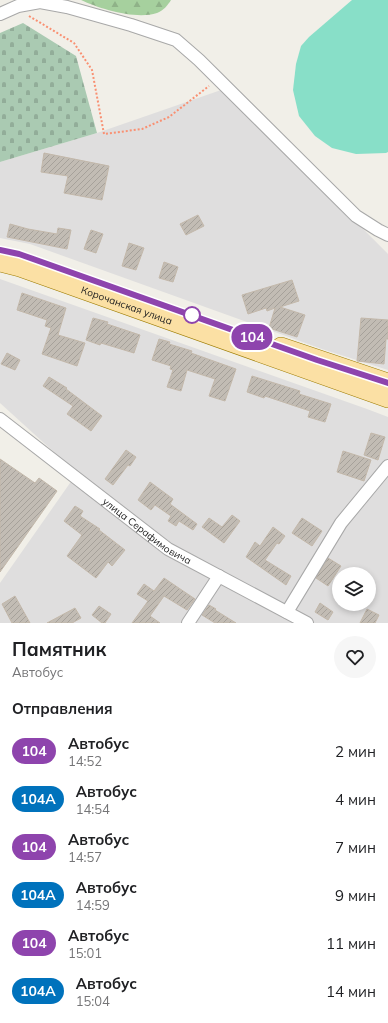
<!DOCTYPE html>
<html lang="ru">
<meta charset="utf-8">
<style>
:root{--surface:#fff;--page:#f6f6f6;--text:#202124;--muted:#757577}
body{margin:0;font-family:Mulish,sans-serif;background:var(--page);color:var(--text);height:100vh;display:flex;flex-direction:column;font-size:15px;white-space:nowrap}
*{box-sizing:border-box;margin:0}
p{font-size:13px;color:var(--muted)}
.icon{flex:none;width:22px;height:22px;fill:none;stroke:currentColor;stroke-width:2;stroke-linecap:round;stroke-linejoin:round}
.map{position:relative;height:623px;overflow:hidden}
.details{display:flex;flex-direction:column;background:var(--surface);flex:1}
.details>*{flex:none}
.badge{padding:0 8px;border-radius:13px;font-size:14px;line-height:26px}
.fabs{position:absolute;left:332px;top:567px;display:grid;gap:8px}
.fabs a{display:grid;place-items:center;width:44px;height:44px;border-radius:50%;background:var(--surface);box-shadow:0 2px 6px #0003;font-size:20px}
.map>.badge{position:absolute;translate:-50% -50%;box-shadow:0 0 0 2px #fff}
h2{padding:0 12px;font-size:15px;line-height:36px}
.round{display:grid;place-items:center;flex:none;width:42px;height:42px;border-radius:21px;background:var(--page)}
.head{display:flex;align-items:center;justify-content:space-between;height:68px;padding:0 12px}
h1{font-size:19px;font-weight:700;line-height:30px}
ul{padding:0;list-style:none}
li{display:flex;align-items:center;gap:12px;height:48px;padding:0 12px}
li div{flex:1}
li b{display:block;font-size:15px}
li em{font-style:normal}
li .badge{min-width:44px;font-weight:700;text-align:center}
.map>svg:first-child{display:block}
.residential{fill:#dfdede;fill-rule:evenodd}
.forest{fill:url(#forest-firs)}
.cemetery{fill:url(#cemetery-stones)}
.pitch{fill:#88dfc8}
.building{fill:url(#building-hatch);stroke:#c3b8aa}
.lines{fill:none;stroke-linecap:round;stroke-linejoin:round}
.minor-casing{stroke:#a8a8a8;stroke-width:14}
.primary-casing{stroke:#9d7c02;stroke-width:20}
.path{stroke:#f99072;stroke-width:2;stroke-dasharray:2 2;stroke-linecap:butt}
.minor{stroke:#fff;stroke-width:12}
.primary{stroke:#fbe0a4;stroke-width:19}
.line-casing{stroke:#fff;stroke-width:9}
.line{stroke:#8e44ad;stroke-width:6}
.stop-dot{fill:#fff;stroke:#8e44ad;stroke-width:2}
.labels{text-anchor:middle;stroke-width:4;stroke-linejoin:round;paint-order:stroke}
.street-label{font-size:10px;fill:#212121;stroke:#fff}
</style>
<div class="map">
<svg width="388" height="623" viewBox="0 0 388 623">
<defs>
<pattern id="forest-firs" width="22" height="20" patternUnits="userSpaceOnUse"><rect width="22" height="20" fill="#a6d09e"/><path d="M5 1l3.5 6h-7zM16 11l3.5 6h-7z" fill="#8fb288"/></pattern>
<pattern id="cemetery-stones" width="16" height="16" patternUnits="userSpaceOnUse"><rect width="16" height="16" fill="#aacab2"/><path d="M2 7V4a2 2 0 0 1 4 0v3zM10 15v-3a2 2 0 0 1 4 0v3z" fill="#92ad99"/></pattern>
<pattern id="building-hatch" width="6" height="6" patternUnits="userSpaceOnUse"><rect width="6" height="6" fill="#c2bcb4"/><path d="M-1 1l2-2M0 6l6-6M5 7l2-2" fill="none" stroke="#a6a19a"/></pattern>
</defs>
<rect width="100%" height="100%" fill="#f1efe8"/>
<g class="residential">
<polygon points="224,89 388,254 388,370 322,349 30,244 0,238 0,162 97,133"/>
<path d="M 0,279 L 367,409 L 388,417 L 388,623 L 0,623 L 0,583 L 77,473 L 0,403 ZM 339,574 L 369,574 L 369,604 L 339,604 Z"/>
</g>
<path class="forest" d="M 81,0 L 171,0 C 168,5 163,11 157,13 C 136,20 100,9 81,0 Z"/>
<polygon class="cemetery" points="23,23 76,56 97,133 0,162 0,33"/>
<polygon class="pitch" points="352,0 388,0 388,152 386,153 356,154 332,148 315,136 299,116 293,90 296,64 301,46 309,37"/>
<g class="building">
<polygon points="44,153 109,166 102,200 64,193 68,176 41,172"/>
<polygon points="198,215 204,226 186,235 180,224"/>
<polygon points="10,224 28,229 57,234 58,228 71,230 67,249 7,237"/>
<polygon points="91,230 103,234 96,253 84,249"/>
<polygon points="129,243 144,248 136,270 122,266"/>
<polygon points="164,262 178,267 173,282 159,278"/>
<polygon points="292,280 299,301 280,307 305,315 297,337 269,328 275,308 267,311 266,308 248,314 242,295"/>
<polygon points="22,293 66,308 58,335 85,343 77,366 42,354 51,328 45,326 47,320 17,310"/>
<polygon points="93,318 108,322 107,324 140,335 134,353 101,343 100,345 86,340"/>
<polygon points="361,318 388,320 388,339 386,339 384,364 357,361"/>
<polygon points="159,339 170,342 169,344 192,351 191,353 236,369 225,401 209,396 215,379 187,370 181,391 167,387 173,370 170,369 171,366 152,360"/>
<polygon points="7,353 20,360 15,370 1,364"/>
<polygon points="252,376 300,391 299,394 331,404 325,422 308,417 310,411 265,396 264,398 247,392"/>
<polygon points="49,377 67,388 66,389 102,416 91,431 67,414 73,406 43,386"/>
<polygon points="371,433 385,437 378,460 364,455"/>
<polygon points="126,450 136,457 130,466 128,465 113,485 105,479"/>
<polygon points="343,451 371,460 364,481 337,472"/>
<polygon points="0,459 35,483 39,478 57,491 0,572"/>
<polygon points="150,482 173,499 170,504 197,524 193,530 179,521 176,526 168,521 171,516 155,505 151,510 138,500"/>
<polygon points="75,506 83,511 80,516 100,529 99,530 125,550 112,566 108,562 96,578 67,556 82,535 64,521"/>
<polygon points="232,515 240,521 224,543 202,527 209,518 222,527"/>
<polygon points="302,518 322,531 312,546 292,533"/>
<polygon points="273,527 285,536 279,544 277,543 265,560 291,576 286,585 246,557 255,542 260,546"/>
<polygon points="328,558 341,566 328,586 316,578"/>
<polygon points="164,578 195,599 187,610 164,596 150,616 160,623 132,623 148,601 137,594 144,584 154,591"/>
<polygon points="15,596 30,623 12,623 2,604"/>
<polygon points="320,603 333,612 328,620 315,612"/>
<polygon points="209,605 216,609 215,610 236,623 215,623 202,615"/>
<polygon points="99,606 111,614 105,623 102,623 92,615"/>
<polygon points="75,608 81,618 72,623 47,623"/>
<polygon points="367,609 379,615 375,623 360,623"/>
</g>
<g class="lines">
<g class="minor-casing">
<g id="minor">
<polyline points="0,14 18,6 40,2 67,7 131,25 176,40 199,60 356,216 378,230 388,235"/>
<path id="s1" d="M 0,419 L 168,549 L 307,623"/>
<polyline points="287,612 341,523 388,466"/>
<polyline points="188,623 219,576"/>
</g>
</g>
<g class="primary-casing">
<g id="primary">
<path id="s2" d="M 0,262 L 20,267 L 388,398"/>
<polyline points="281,347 388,383"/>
</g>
</g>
<polyline class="path" points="29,16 74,43 92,70 104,134 142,129 169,117 209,86"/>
<use href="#minor" class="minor"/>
<use href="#primary" class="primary"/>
</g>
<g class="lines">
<g class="line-casing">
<polyline id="line" points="0,250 19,254 317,360 388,383"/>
</g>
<use href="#line" class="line"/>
</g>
<circle class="stop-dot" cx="192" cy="315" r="8"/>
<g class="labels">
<g class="street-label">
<text dy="4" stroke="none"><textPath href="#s2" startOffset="134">Корочанская улица</textPath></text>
<text dy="4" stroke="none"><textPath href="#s1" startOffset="185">улица Серафимовича</textPath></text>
</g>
</g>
</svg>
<div class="fabs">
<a><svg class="icon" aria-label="layers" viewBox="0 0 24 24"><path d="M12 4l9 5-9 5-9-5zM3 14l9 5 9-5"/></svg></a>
</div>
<b class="badge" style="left:252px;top:337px;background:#8e44ad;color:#fff">104</b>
</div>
<section class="details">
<div class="head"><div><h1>Памятник</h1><p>Автобус</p></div><a class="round"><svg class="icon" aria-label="heart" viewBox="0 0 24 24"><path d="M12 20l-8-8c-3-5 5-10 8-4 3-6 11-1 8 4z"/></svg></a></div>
<h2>Отправления</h2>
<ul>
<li><span class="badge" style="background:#8e44ad;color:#fff">104</span><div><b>Автобус</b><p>14:52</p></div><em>2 мин</em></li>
<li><span class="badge" style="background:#0072bc;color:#fff">104А</span><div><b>Автобус</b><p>14:54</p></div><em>4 мин</em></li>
<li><span class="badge" style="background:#8e44ad;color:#fff">104</span><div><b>Автобус</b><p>14:57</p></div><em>7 мин</em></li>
<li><span class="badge" style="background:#0072bc;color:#fff">104А</span><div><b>Автобус</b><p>14:59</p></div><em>9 мин</em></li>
<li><span class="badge" style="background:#8e44ad;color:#fff">104</span><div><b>Автобус</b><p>15:01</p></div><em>11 мин</em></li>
<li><span class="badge" style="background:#0072bc;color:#fff">104А</span><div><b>Автобус</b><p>15:04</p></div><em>14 мин</em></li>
</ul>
</section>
